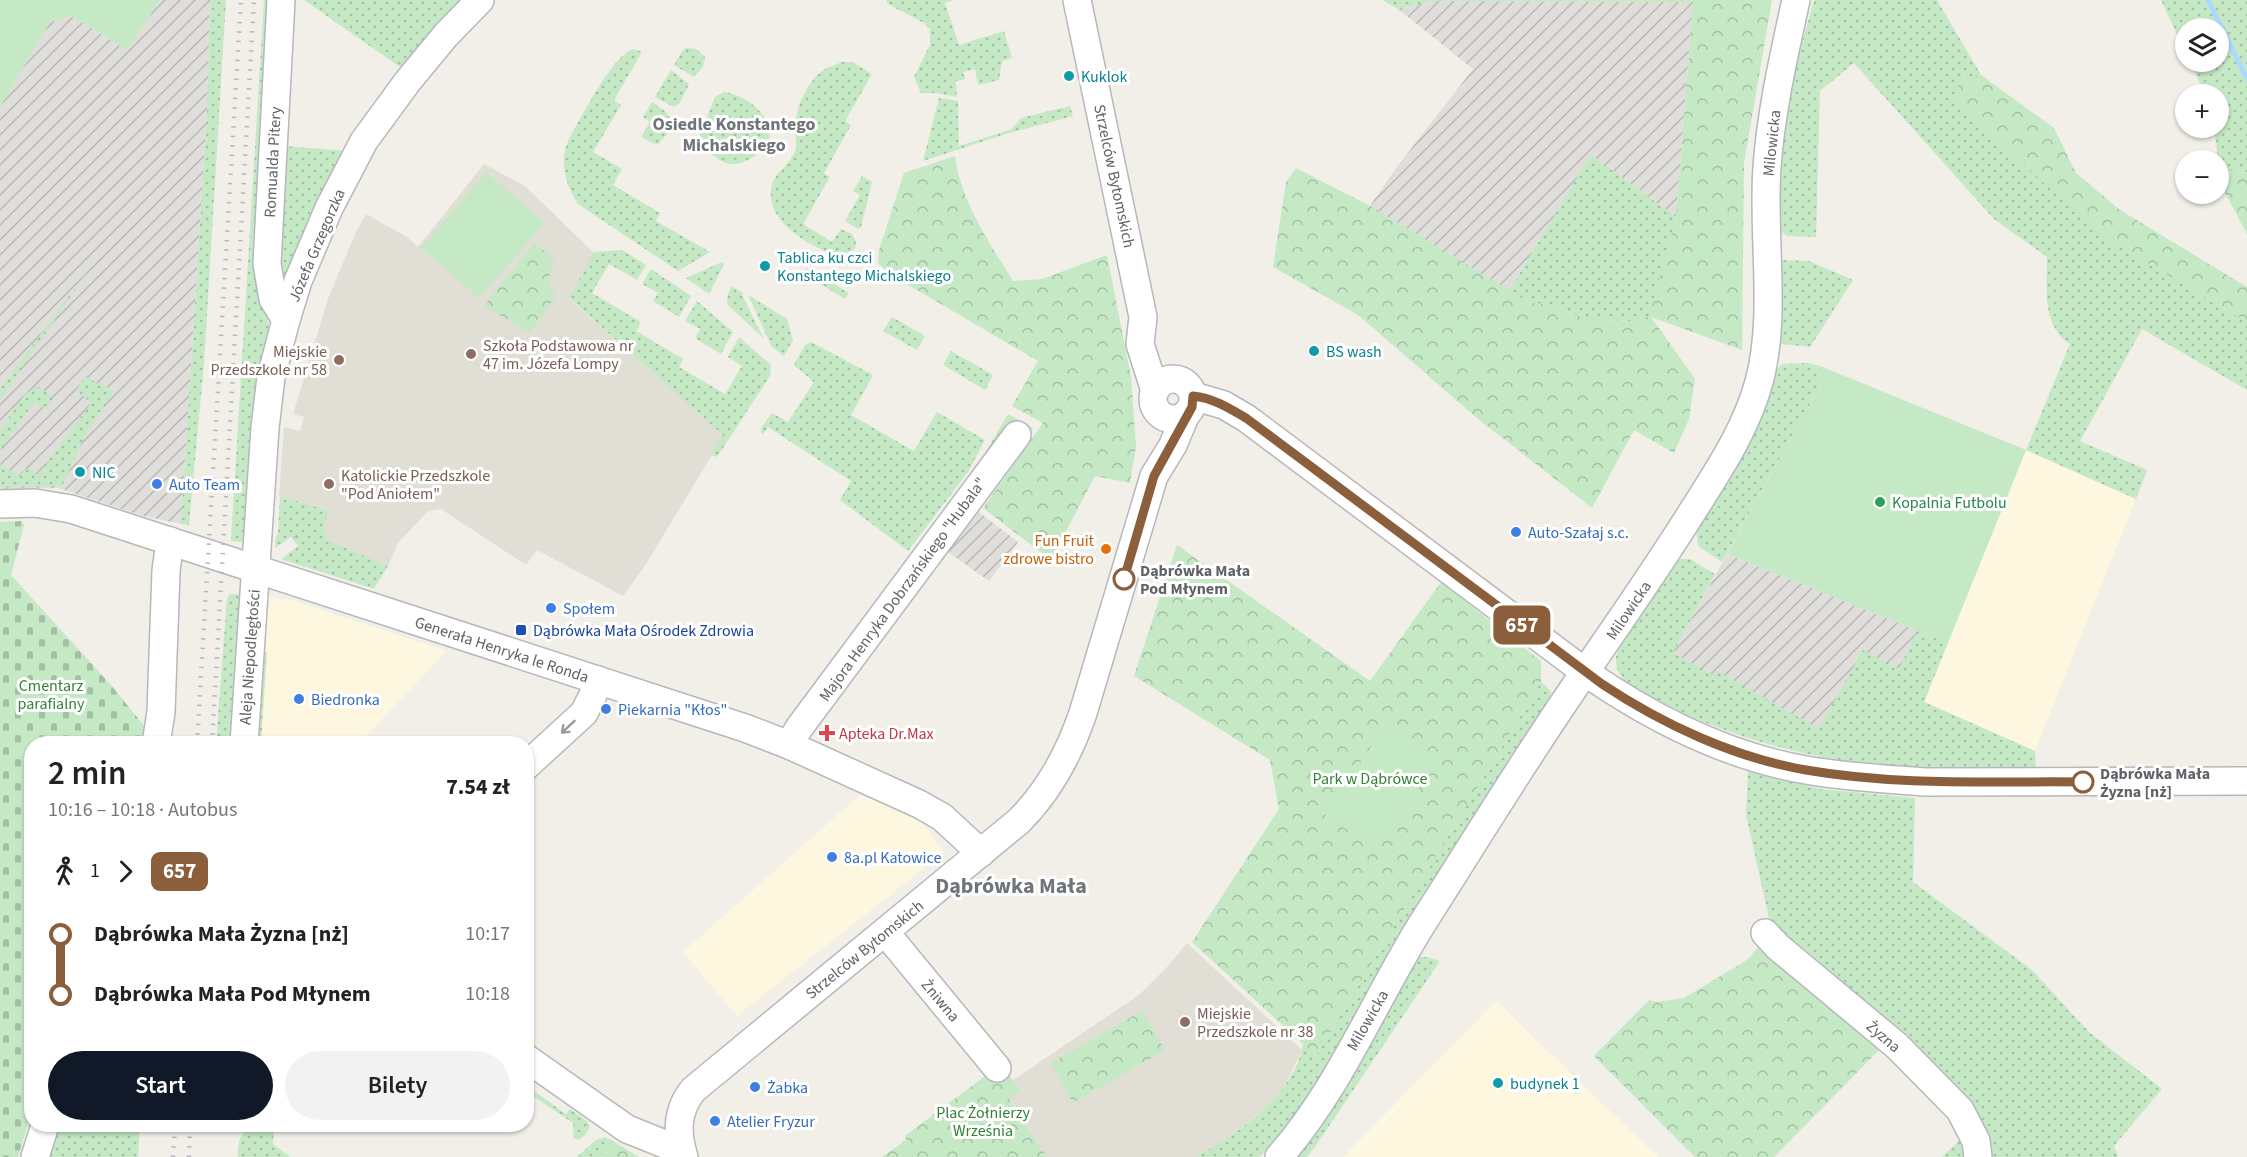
<!DOCTYPE html>
<html lang="pl">
<meta charset="utf-8">
<style>
:root{--surface:#fff;--page:#f2f2f2;--text:#222;--muted:#767676;--accent:#111827}
body{margin:0;font-family:"Source Sans 3",sans-serif;background:var(--page);color:var(--text);height:100vh;display:flex;flex-direction:column;font-size:22px;white-space:nowrap}
*{box-sizing:border-box;margin:0}
p{font-size:20px;color:var(--muted)}
.icon{flex:none;width:33px;height:33px;fill:none;stroke:currentColor;stroke-width:2;stroke-linecap:round;stroke-linejoin:round}
.map{position:relative;flex:1;overflow:hidden}
.sheet{position:absolute;left:24px;top:736px;width:510px;height:396px;display:flex;flex-direction:column;background:var(--surface);border-radius:24px;box-shadow:0 2px 4px #0004}
.sheet>*{flex:none}
.badge{padding:0 12px;border-radius:9px;font-size:21px;line-height:39px}
.tools{position:absolute;left:2175px;top:18px;display:grid;gap:12px}
.tools a{display:grid;place-items:center;width:54px;height:54px;border-radius:50%;background:var(--surface);box-shadow:0 2px 4px #0004;font-size:30px}
.map>.badge{position:absolute;translate:-50% -50%;box-shadow:0 0 0 3px #fff}
.legs{display:flex;align-items:center;gap:9px;height:66px;padding:0 24px;font-size:20px}
.legs p{margin-inline-start:auto}
.overview{display:flex;align-items:center;justify-content:space-between;height:102px;padding:0 24px}
h1{font-size:33px;font-weight:600;line-height:45px}
.button{display:flex;gap:12px;margin-top:auto;padding:12px 24px}
.button a{flex:1;height:69px;border-radius:36px;background:var(--accent);color:#fff;font-size:24px;font-weight:600;line-height:69px;text-align:center}
.button a+a{background:var(--page);color:var(--text)}
ul{padding:0 24px;list-style:none}
li{display:flex;align-items:center;gap:21px;height:60px;font-size:22px}
li i{display:grid;place-items:center;width:9px;height:100%;margin:0 8px;background:currentColor}
li i::after{content:'';width:15px;height:15px;margin:-8px;border:4px solid;border-radius:50%;background:var(--surface)}
li p{margin-inline-start:auto}
li:first-child i{background:linear-gradient(#0000 50%,currentColor 0)}
li:last-child i{background:linear-gradient(currentColor 50%,#0000 0)}
.map>svg:first-child{display:block}
.commercial{fill:#fef7e0}
.industrial{fill:url(#industrial-furrows)}
.education{fill:#e1ded6}
.grass{fill:url(#grass-dots)}
.forest{fill:url(#forest-crowns)}
.cemetery{fill:url(#cemetery-stones)}
.pitch{fill:#c5e8c5}
.lines{fill:none;stroke-linecap:round;stroke-linejoin:round}
.stream{stroke:#aadaff;stroke-width:5}
.minor-casing{stroke:#b5b8bc;stroke-width:30}
.minor{stroke:#fff;stroke-width:27}
.rail{stroke:#b6b7b8;stroke-width:4.5;stroke-dasharray:1.5 8;stroke-linecap:butt}
.oneway{stroke:#979a9d}
.line-1-casing{stroke:#fff;stroke-width:14}
.line-1{stroke:#8b5e3c;stroke-width:9}
.culture-dot{fill:#0f9aa8;stroke:#fff;stroke-width:2}
.education-dot{fill:#8d6e63;stroke:#fff;stroke-width:2}
.shop-dot{fill:#3f7fe0;stroke:#fff;stroke-width:2}
.leisure-dot{fill:#2e9e5b;stroke:#fff;stroke-width:2}
.food-dot{fill:#e8710a;stroke:#fff;stroke-width:2}
.stop-1-dot{fill:#fff;stroke:#8b5e3c;stroke-width:3}
.transit-dot{fill:#1a4fb4;stroke:#fff;stroke-width:2}
.health-dot{fill:#e0444e;stroke:#fff;stroke-width:2}
.labels{text-anchor:middle;stroke-width:6;stroke-linejoin:round;paint-order:stroke}
.culture-label{font-size:16px;fill:#0d838f;stroke:#fff;text-anchor:start}
.street-label{font-size:16px;fill:#5f6368;stroke:#fff}
.education-label{font-size:16px;fill:#785e54;stroke:#fff;text-anchor:start}
.shop-label{font-size:16px;fill:#366cbe;stroke:#fff;text-anchor:start}
.leisure-label{font-size:16px;fill:#27864d;stroke:#fff;text-anchor:start}
.food-label{font-size:16px;fill:#c56008;stroke:#fff;text-anchor:end}
.stop-label{font-size:16px;font-weight:bold;fill:#5f6368;stroke:#fff;text-anchor:start}
.transit-label{font-size:16px;fill:#164399;stroke:#fff;text-anchor:start}
.park-label{font-size:16px;fill:#348238;stroke:#fff}
.health-label{font-size:16px;fill:#be3a42;stroke:#fff;text-anchor:start}
.neighbourhood-label{font-size:18px;font-weight:bold;fill:#70757a;stroke:#fff}
.district-label{font-size:22px;font-weight:bold;fill:#70757a;stroke:#fff}
</style>
<div class="map">
<svg width="2247" height="1157" viewBox="0 0 2247 1157">
<defs>
<pattern id="industrial-furrows" width="10" height="10" patternUnits="userSpaceOnUse" patternTransform="scale(1.5)"><rect width="10" height="10" fill="#e0deda"/><path d="M-1 1l2-2M0 10L10 0M9 11l2-2" fill="none" stroke="#b9b8b5"/></pattern>
<pattern id="grass-dots" width="8" height="8" patternUnits="userSpaceOnUse" patternTransform="scale(1.5)"><rect width="8" height="8" fill="#c5e8c5"/><path d="M2 2h.1M6 6h.1" fill="none" stroke="#a3c0a4" stroke-width="1.8" stroke-linecap="round"/></pattern>
<pattern id="forest-crowns" width="20" height="18" patternUnits="userSpaceOnUse" patternTransform="scale(1.5)"><rect width="20" height="18" fill="#c5e8c5"/><path d="M2 6a3 3 0 1 1 6 0M12 15a3 3 0 1 1 6 0" fill="none" stroke="#a3c0a4"/></pattern>
<pattern id="cemetery-stones" width="16" height="16" patternUnits="userSpaceOnUse" patternTransform="scale(1.5)"><rect width="16" height="16" fill="#c5e8c5"/><path d="M2 7V4a2 2 0 0 1 4 0v3zM10 15v-3a2 2 0 0 1 4 0v3z" fill="#a3c0a4"/></pattern>
</defs>
<rect width="100%" height="100%" fill="#f1efe8"/>
<g class="commercial">
<polygon points="2026,450 2136,499 2035,751 1924,701"/>
<polygon points="265,597 291,600 447,651 358,744 254,744"/>
<polygon points="860,795 919,818 944,852 737,1016 683,952"/>
<polygon points="1496,1001 1658,1157 1343,1157"/>
</g>
<g class="industrial">
<polygon points="160,0 210,0 207,114 181,524 143,516 58,488 0,489 0,107 50,22 71,16 127,50"/>
<polygon points="1432,1 1693,2 1676,217 1591,155 1509,291 1370,206 1396,168 1473,69 1398,9"/>
<polygon points="976,510 1018,542 989,581 945,550"/>
<polygon points="1727,554 1948,643 1817,743 1682,714 1666,664"/>
</g>
<g class="education">
<polygon points="484,164 525,186 595,254 569,299 724,435 646,564 623,596 537,550 526,565 441,509 428,511 398,543 388,566 327,541 324,527 329,511 279,496 284,427 300,431 304,417 293,414 328,299 355,234 366,214 407,237 418,247"/>
<polygon points="1187,943 1302,1050 1284,1088 1266,1108 1221,1143 1197,1157 1047,1157 1009,1097 1019,1090 1013,1080 1139,995 1169,965"/>
</g>
<g class="grass">
<polygon points="210,0 226,0 204,363 189,525 181,524 207,114"/>
<polygon points="264,0 274,0 261,277 270,334 246,538 241,542 231,541"/>
<polygon points="304,0 466,0 407,67 400,67"/>
<polygon points="886,0 954,0 945,3 959,45 1004,31 1012,58 1002,61 999,80 978,85 975,69 963,72 965,79 956,81 957,97 935,93 921,93 914,77 930,45 930,29 924,23 888,4"/>
<polygon points="1382,0 1692,0 1693,2 1432,1 1398,9"/>
<path d="M 1814,0 L 1937,0 L 1981,75 L 1961,79 L 2105,238 L 2247,322 L 2247,390 L 2142,329 L 2080,441 L 2147,470 L 2136,499 L 2026,450 L 2070,344 C 2041,326 2047,285 2047,257 L 1994,219 L 1854,63 L 1820,91 L 1816,237 L 1787,236 L 1779,230 L 1779,163 L 1793,76 Z"/>
<polygon points="2161,0 2247,0 2247,174 2219,165 2214,128 2218,128 2218,94 2205,94 2190,62 2218,62 2218,28 2186,28 2185,52"/>
<polygon points="686,48 696,49 705,57 703,67 694,77 674,65 683,50"/>
<path d="M 634,49 L 642,52 L 614,100 L 621,105 L 593,152 L 622,169 L 613,185 L 660,213 L 656,221 L 710,252 L 678,271 L 578,204 C 564,182 558,159 571,135 C 583,115 613,54 634,49 Z"/>
<path d="M 842,62 L 852,62 L 872,74 L 845,121 L 851,125 L 824,173 L 830,177 L 803,224 L 832,242 L 841,229 L 852,234 L 856,241 L 855,249 L 839,256 C 810,248 759,218 773,182 C 778,170 793,162 796,148 C 797,139 794,129 796,120 C 797,105 809,81 821,72 C 827,67 835,65 842,62 Z"/>
<polygon points="671,70 689,84 680,103 674,107 655,97"/>
<path d="M 724,92 C 750,96 776,118 768,147 C 748,161 734,173 713,155 C 706,149 701,145 700,135 L 715,97 Z"/>
<polygon points="939,98 958,101 959,146 1012,129 1021,118 1070,106 1073,116 1009,133 923,161"/>
<polygon points="652,102 666,112 672,121 670,131 657,145 641,137 650,122 643,117"/>
<polygon points="283,146 349,151 285,280 280,278"/>
<polygon points="1591,155 1676,217 1650,316 1632,321 1589,320 1553,306 1529,302 1509,291"/>
<polygon points="862,176 872,182 861,227 858,229 845,221 860,195 853,191"/>
<polygon points="622,250 646,265 637,280 609,264 592,293 641,322 636,331 683,359 679,367 725,394 742,366 728,357 739,337 771,365 770,376 717,457 711,455 723,435 569,298 594,252"/>
<polygon points="1776,260 1809,261 1853,280 1810,347 1774,343"/>
<polygon points="722,262 724,264 709,294 686,278"/>
<polygon points="90,268 0,400 0,389"/>
<polygon points="807,268 849,293 845,299 804,274"/>
<polygon points="651,269 691,296 679,317 653,301 658,293 642,284"/>
<polygon points="732,286 743,293 742,295 764,339 727,304 728,293"/>
<polygon points="748,295 787,319 793,340 784,356 772,347"/>
<polygon points="697,301 733,332 721,354 695,338 700,329 685,321"/>
<polygon points="892,317 925,336 917,350 883,331"/>
<polygon points="811,342 873,375 851,415 914,451 937,412 985,440 968,472 908,551 840,500 851,481 768,427 763,434 761,432 761,428 772,413 788,422 814,382 794,365 805,345"/>
<polygon points="951,351 993,375 985,390 943,365"/>
<polygon points="1807,363 1820,366 1820,386 1722,562 1698,546 1696,529 1775,371 1782,364"/>
<polygon points="85,376 98,384 100,382 114,392 87,431 62,486 0,487 0,464 19,476 25,469 29,469 38,475 91,403 76,390"/>
<polygon points="37,386 45,391 53,399 45,409 34,402 0,451 0,430 25,394"/>
<polygon points="1008,414 1033,428 1027,437 974,472"/>
<polygon points="280,496 329,511 324,527 327,540 388,566 374,589 281,559 298,546 291,537 275,548 276,536 278,534"/>
<path d="M 1681,559 L 1690,559 L 1715,574 L 1673,653 L 1713,675 L 1717,671 L 1819,729 L 1863,650 L 1899,669 L 1917,631 L 1948,643 L 1924,702 L 2035,751 L 2036,769 C 1980,768 1923,769 1868,764 C 1798,756 1717,733 1656,699 C 1640,690 1615,682 1616,660 C 1617,637 1662,581 1677,560 Z"/>
<polygon points="230,594 243,595 238,744 216,744 227,598"/>
<polygon points="261,652 267,652 261,744 254,744"/>
<path d="M 1541,682 L 1551,691 L 1549,701 L 1311,1098 L 1289,1128 L 1259,1157 L 1197,1157 C 1239,1132 1294,1096 1303,1044 L 1316,1056 Z"/>
<polygon points="1748,771 1820,789 1915,798 1913,882 2032,970 2089,1032 2162,1089 2114,1146 2118,1157 1942,1157 1981,1120 1905,1043 1771,927 1746,815"/>
<polygon points="1419,957 1428,957 1440,961 1315,1147 1307,1157 1293,1157 1410,962"/>
<polygon points="527,1086 566,1114 570,1109 587,1121 590,1126 586,1134 579,1140 574,1138 573,1123 527,1092"/>
<polygon points="55,1125 140,1125 138,1157 45,1157"/>
<path d="M 270,1125 L 274,1125 L 273,1144 L 290,1157 L 238,1157 C 238,1129 245,1131 270,1125 Z"/>
<polygon points="605,1137 613,1141 601,1157 577,1157 596,1140"/>
</g>
<g class="forest">
<polygon points="1692,0 1772,0 1744,163 1742,350 1651,317 1695,379 1689,419 1674,453 1634,430 1592,508 1477,418 1358,315 1273,267 1286,182 1296,168 1370,206 1529,302 1553,306 1589,320 1632,321 1649,316 1676,217 1693,3"/>
<polygon points="1981,75 2054,128 2076,173 2120,210 2247,287 2247,322 2105,238 1952,100 1961,79"/>
<path d="M 955,156 C 961,202 989,242 1013,281 L 1042,279 L 1107,255 L 1131,377 L 1136,446 L 1130,483 L 1095,476 L 1051,560 L 983,508 L 1043,423 L 1012,406 L 1038,361 L 888,273 L 878,263 L 879,250 L 904,173 Z"/>
<polygon points="2219,165 2247,174 2247,234 2224,191 2219,192"/>
<polygon points="534,243 554,258 548,280 555,297 530,333 484,306"/>
<polygon points="1177,545 1370,681 1441,582 1541,661 1541,682 1316,1056 1192,942 1279,809 1270,760 1134,676"/>
<polygon points="1762,943 1885,1044 1774,1157 1695,1157 1594,1056 1649,1000 1657,1002 1684,998 1747,960"/>
<polygon points="1142,1011 1165,1050 1073,1103 1051,1063"/>
<polygon points="1001,1064 1020,1090 1009,1098 1047,1157 882,1157 906,1140 905,1136"/>
<polygon points="613,1141 639,1157 601,1157"/>
</g>
<polygon class="cemetery" points="22,521 24,525 11,575 111,685 145,727 141,742 143,744 32,744 31,1114 18,1157 0,1157 0,522"/>
<g class="pitch">
<polygon points="0,0 160,0 127,50 71,16 50,22 0,107"/>
<polygon points="486,172 545,223 479,298 421,248"/>
<polygon points="1820,366 2026,450 1948,643 1727,554 1820,386"/>
<polygon points="1387,723 1439,758 1377,850 1325,815"/>
</g>
<g class="lines">
<polyline class="stream" points="2208,0 2247,79"/>
<g class="minor-casing">
<g id="minor">
<polyline points="281,0 267,264 273,299 286,320"/>
<polyline points="1077,0 1143,317 1140,344 1155,391"/>
<circle cx="1173" cy="399" r="20"/>
<path d="M 1193,396 L 1224,405 L 1246,418 L 1585,672 C 1651,718 1726,756 1806,770 C 1845,777 1885,779 1925,782 L 2247,781"/>
<polyline points="0,504 35,503 71,509 745,728 789,745 919,804 942,817 981,853"/>
<polyline points="156,744 161,712 166,571 170,541"/>
<polyline points="244,744 265,428 271,377 286,320 298,281 329,208 364,141 408,81 446,35 480,0"/>
<polyline points="789,745 799,728 1017,435"/>
<polyline points="526,766 584,713 593,695 598,680"/>
<polyline points="885,932 997,1068"/>
<polyline points="1765,933 1778,947 1897,1046 1960,1110 1976,1141 1978,1157"/>
<polyline points="526,1058 627,1129 682,1151"/>
<polyline points="35,1157 45,1125"/>
<path d="M 684,1157 C 676,1132 677,1110 693,1090 L 1019,821 C 1049,791 1069,754 1083,713 L 1154,476 L 1173,445 L 1186,414"/>
<path d="M 1279,1157 C 1339,1089 1374,1001 1422,924 C 1476,840 1528,753 1585,672 C 1622,618 1659,565 1694,509 C 1720,468 1746,429 1759,382 C 1777,316 1762,236 1767,167 C 1771,111 1784,55 1796,0"/>
</g>
</g>
<use href="#minor" class="minor"/>
<g class="rail">
<polyline points="295,536 300,542"/>
<polyline points="197,744 241,0"/>
<polyline points="212,744 254,0"/>
<polyline points="173,1157 175,1125"/>
<polyline points="189,1157 190,1125"/>
</g>
</g>
<defs><path id="oneway-shaft" d="M-6 0H5M1.5-3L5.5 0L1.5 3" fill="none" stroke-width="1.6" stroke-linecap="round" stroke-linejoin="round" transform="scale(1.5)"/></defs>
<use class="oneway" href="#oneway-shaft" transform="translate(568 727) rotate(137)"/>
<g class="lines">
<g class="line-1-casing">
<path id="line-1" d="M 1124,579 L 1154,476 L 1192,407 L 1193,396 C 1213,398 1229,408 1246,418 L 1602,684 C 1662,724 1735,758 1806,770 C 1898,786 1990,781 2083,782"/>
</g>
<use href="#line-1" class="line-1"/>
</g>
<g class="culture-dot">
<circle cx="1069" cy="76" r="6"/>
<circle cx="765" cy="266" r="6"/>
<circle cx="1314" cy="351" r="6"/>
<circle cx="80" cy="472" r="6"/>
<circle cx="1498" cy="1083" r="6"/>
</g>
<g class="education-dot">
<circle cx="471" cy="354" r="6"/>
<circle cx="339" cy="360" r="6"/>
<circle cx="329" cy="484" r="6"/>
<circle cx="1185" cy="1022" r="6"/>
</g>
<g class="shop-dot">
<circle cx="157" cy="484" r="6"/>
<circle cx="1516" cy="532" r="6"/>
<circle cx="551" cy="608" r="6"/>
<circle cx="299" cy="699" r="6"/>
<circle cx="606" cy="709" r="6"/>
<circle cx="832" cy="857" r="6"/>
<circle cx="755" cy="1087" r="6"/>
<circle cx="715" cy="1121" r="6"/>
</g>
<circle class="leisure-dot" cx="1880" cy="502" r="6"/>
<circle class="food-dot" cx="1106" cy="549" r="6"/>
<g class="stop-1-dot">
<circle cx="1124" cy="579" r="10"/>
<circle cx="2083" cy="782" r="10"/>
</g>
<rect class="transit-dot" x="515" y="624" width="12" height="12" rx="3"/>
<path class="health-dot" d="M824 724h6v6h6v6h-6v6h-6v-6h-6v-6h6z"/>
<g class="labels">
<g class="culture-label">
<text x="1081" y="82">Kuklok</text>
<text x="777" y="263">Tablica ku czci<tspan x="777" dy="18">Konstantego Michalskiego</tspan></text>
<text x="1326" y="357">BS wash</text>
<text x="92" y="478">NIC</text>
<text x="1510" y="1089">budynek 1</text>
</g>
<g class="street-label">
<text transform="translate(1771 143) rotate(-84)" y="6">Milowicka</text>
<text transform="translate(272 162) rotate(-87)" y="6">Romualda Pitery</text>
<text transform="translate(1115 176) rotate(78)" y="6">Strzelców Bytomskich</text>
<text transform="translate(316 245) rotate(-67)" y="6">Józefa Grzegorzka</text>
<text transform="translate(902 589) rotate(-54)" y="6">Majora Henryka Dobrzańskiego "Hubala"</text>
<text transform="translate(1628 610) rotate(-56)" y="6">Milowicka</text>
<text transform="translate(502 649) rotate(18)" y="6">Generała Henryka le Ronda</text>
<text transform="translate(249 657) rotate(-86)" y="6">Aleja Niepodległości</text>
<text transform="translate(864 949) rotate(-39)" y="6">Strzelców Bytomskich</text>
<text transform="translate(941 1000) rotate(50)" y="6">Żniwna</text>
<text transform="translate(1367 1020) rotate(-60)" y="6">Milowicka</text>
<text transform="translate(1884 1036) rotate(41)" y="6">Żyzna</text>
</g>
<g class="education-label">
<text x="483" y="351">Szkoła Podstawowa nr<tspan x="483" dy="18">47 im. Józefa Lompy</tspan></text>
<text x="327" y="357" text-anchor="end">Miejskie<tspan x="327" dy="18">Przedszkole nr 58</tspan></text>
<text x="341" y="481">Katolickie Przedszkole<tspan x="341" dy="18">"Pod Aniołem"</tspan></text>
<text x="1197" y="1019">Miejskie<tspan x="1197" dy="18">Przedszkole nr 38</tspan></text>
</g>
<g class="shop-label">
<text x="169" y="490">Auto Team</text>
<text x="1528" y="538">Auto-Szałaj s.c.</text>
<text x="563" y="614">Społem</text>
<text x="311" y="705">Biedronka</text>
<text x="618" y="715">Piekarnia "Kłos"</text>
<text x="844" y="863">8a.pl Katowice</text>
<text x="767" y="1093">Żabka</text>
<text x="727" y="1127">Atelier Fryzur</text>
</g>
<g class="leisure-label">
<text x="1892" y="508">Kopalnia Futbolu</text>
</g>
<g class="food-label">
<text x="1094" y="546">Fun Fruit<tspan x="1094" dy="18">zdrowe bistro</tspan></text>
</g>
<g class="stop-label">
<text x="1140" y="576">Dąbrówka Mała<tspan x="1140" dy="18">Pod Młynem</tspan></text>
<text x="2100" y="779">Dąbrówka Mała<tspan x="2100" dy="18">Żyzna [nż]</tspan></text>
</g>
<g class="transit-label">
<text x="533" y="636">Dąbrówka Mała Ośrodek Zdrowia</text>
</g>
<g class="park-label">
<text x="51" y="691">Cmentarz<tspan x="51" dy="18">parafialny</tspan></text>
<text x="1370" y="784">Park w Dąbrówce</text>
<text x="983" y="1118">Plac Żołnierzy<tspan x="983" dy="18">Września</tspan></text>
</g>
<g class="health-label">
<text x="839" y="739">Apteka Dr.Max</text>
</g>
<g class="neighbourhood-label">
<text x="734" y="130">Osiedle Konstantego<tspan x="734" dy="21">Michalskiego</tspan></text>
</g>
<g class="district-label">
<text x="1011" y="893">Dąbrówka Mała</text>
</g>
</g>
</svg>
<div class="tools">
<a><svg class="icon" aria-label="layers" viewBox="0 0 24 24"><path d="M12 4l9 5-9 5-9-5zM3 14l9 5 9-5"/></svg></a>
<a>+</a>
<a>−</a>
</div>
<b class="badge" style="left:1522px;top:625px;background:#8b5e3c;color:#fff">657</b>
<section class="sheet">
<div class="overview"><div><h1>2 min</h1><p>10:16 – 10:18 · Autobus</p></div><b>7.54 zł</b></div>
<div class="legs"><svg class="icon" aria-label="walk" viewBox="0 0 24 24"><circle cx="13" cy="4" r="2"/><path d="M13 8l-2 6 4 7M11 14l-3 7M7 12l3-4h3l4 4"/></svg>1<svg class="icon" aria-label="forward" viewBox="0 0 24 24"><path d="M9 5l7 7-7 7"/></svg><b class="badge" style="background:#8b5e3c;color:#fff">657</b></div>
<ul>
<li><i style="color:#8b5e3c"></i><b>Dąbrówka Mała Żyzna [nż]</b><p>10:17</p></li>
<li><i style="color:#8b5e3c"></i><b>Dąbrówka Mała Pod Młynem</b><p>10:18</p></li>
</ul>
<div class="button"><a>Start</a><a>Bilety</a></div>
</section>
</div>
